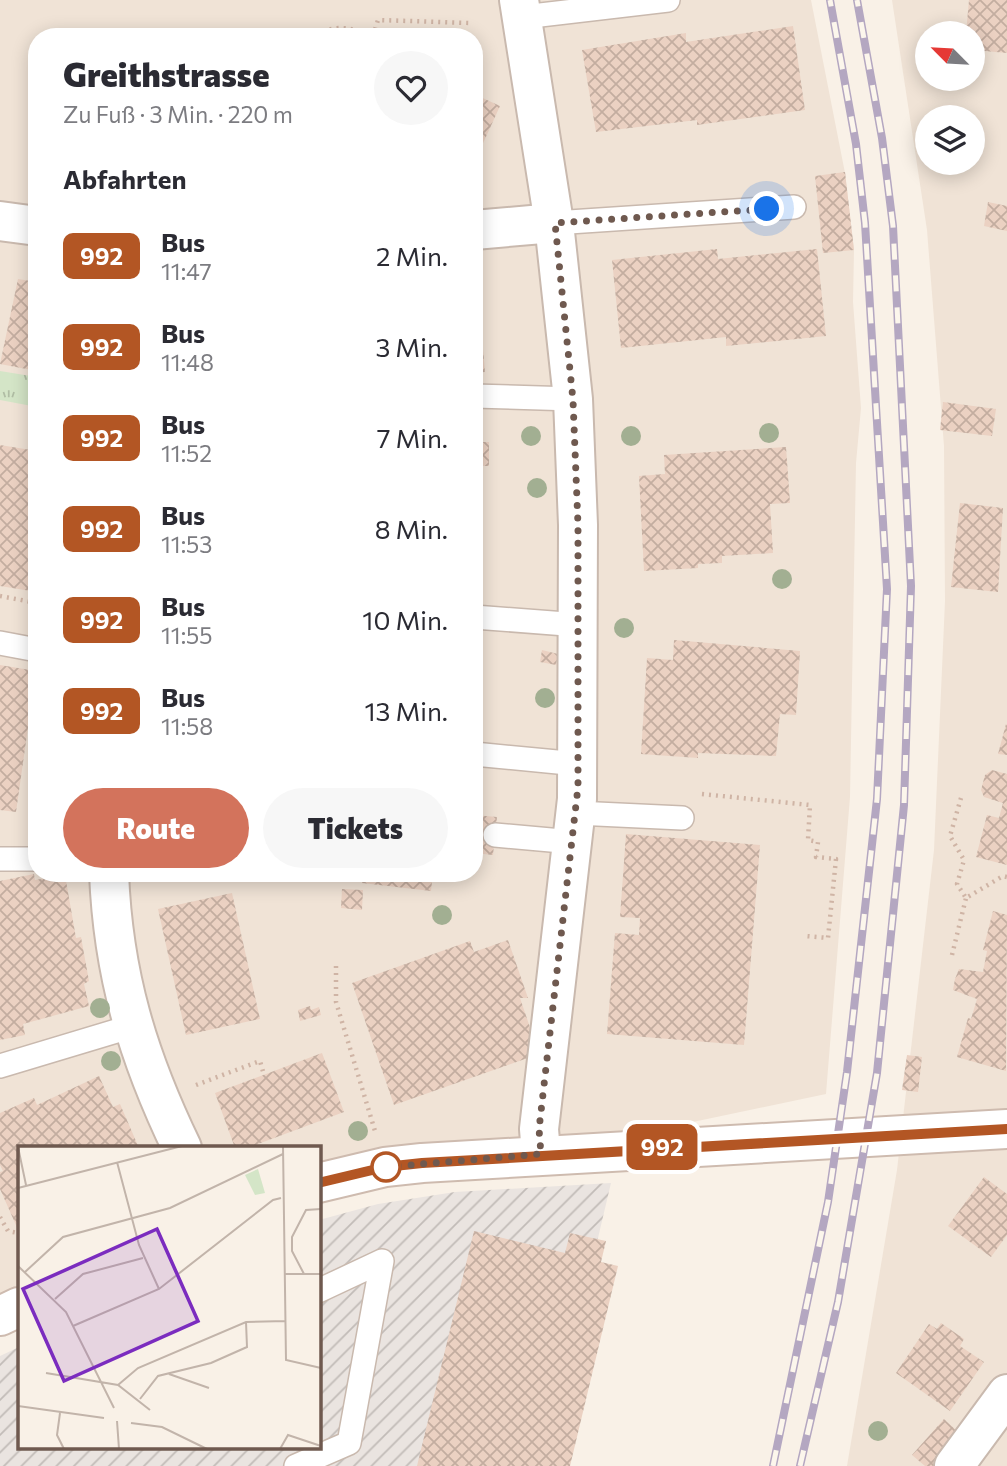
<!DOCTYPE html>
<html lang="de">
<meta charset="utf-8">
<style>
:root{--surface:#fff;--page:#f7f7f7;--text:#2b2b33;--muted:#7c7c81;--accent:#d3735c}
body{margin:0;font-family:Commissioner,sans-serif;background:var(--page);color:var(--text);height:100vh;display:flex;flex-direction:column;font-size:26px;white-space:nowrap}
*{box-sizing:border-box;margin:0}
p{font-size:23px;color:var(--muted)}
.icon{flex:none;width:38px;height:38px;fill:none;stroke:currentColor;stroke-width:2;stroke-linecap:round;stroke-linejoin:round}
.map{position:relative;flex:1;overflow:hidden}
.sheet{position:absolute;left:28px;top:28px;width:455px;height:854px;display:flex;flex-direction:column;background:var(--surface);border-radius:28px;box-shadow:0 4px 18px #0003}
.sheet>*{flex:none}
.badge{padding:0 14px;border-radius:10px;font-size:24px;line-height:46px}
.needle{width:46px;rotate:294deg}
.buttons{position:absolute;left:915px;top:21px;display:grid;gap:14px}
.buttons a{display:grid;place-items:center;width:70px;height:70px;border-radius:50%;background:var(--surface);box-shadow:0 4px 18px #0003;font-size:35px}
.you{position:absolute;width:35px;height:35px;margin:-18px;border:5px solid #fff;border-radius:50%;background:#1a73e8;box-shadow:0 0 0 10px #1a73e833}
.map>.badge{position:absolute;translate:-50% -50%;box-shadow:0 0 0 4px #fff}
h2{padding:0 35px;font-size:26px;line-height:63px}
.round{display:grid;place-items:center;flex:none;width:74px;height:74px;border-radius:37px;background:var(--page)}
.headline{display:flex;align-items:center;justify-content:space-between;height:119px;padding:0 35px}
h1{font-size:33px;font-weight:800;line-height:52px}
.cta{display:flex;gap:14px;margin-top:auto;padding:14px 35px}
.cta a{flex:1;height:80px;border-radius:42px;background:var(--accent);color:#fff;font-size:28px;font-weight:800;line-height:80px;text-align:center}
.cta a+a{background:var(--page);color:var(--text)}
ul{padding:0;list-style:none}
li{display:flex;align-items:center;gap:21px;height:91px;padding:0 35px}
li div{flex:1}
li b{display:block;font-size:26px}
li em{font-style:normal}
li .badge{min-width:77px;font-weight:700;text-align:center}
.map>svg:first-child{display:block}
.residential{fill:#f0e3d6;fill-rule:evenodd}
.industrial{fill:url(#industrial-furrows)}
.grass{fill:url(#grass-tufts)}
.building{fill:url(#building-cross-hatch)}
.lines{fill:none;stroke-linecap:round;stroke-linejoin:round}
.lane-casing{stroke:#c9b9ae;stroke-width:26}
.street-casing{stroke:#c9b9ae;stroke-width:42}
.secondary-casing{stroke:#cebbaf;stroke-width:42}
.path{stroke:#cfb4a5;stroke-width:4.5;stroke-dasharray:2 5;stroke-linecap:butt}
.lane{stroke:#fff;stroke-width:23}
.street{stroke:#fff;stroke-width:38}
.secondary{stroke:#fff;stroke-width:38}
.rail-casing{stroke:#b4a7c1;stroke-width:8}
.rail{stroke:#fcf6ec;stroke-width:5;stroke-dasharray:16;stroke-linecap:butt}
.tree{fill:#a2af92}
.line-casing{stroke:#fff;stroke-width:16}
.line{stroke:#b35624;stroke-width:10}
.walk{stroke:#6f594f;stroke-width:7;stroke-dasharray:0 12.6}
.stop-dot{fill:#fff;stroke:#b35624;stroke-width:3.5}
.inset-road{fill:none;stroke:#c2b4aa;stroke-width:2}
.view{fill:#7b2cbf;fill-opacity:0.15;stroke:#7b2cbf;stroke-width:3.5}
.inset-edge{fill:none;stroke:#6f594f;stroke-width:3.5}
</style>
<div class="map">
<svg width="1007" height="1466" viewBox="0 0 1007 1466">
<defs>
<pattern id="industrial-furrows" width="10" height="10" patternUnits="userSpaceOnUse" patternTransform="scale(1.75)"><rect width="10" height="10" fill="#eae4e0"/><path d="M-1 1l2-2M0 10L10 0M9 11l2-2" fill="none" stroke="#c2bcb8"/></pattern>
<pattern id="grass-tufts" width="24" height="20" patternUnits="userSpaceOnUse" patternTransform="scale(1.75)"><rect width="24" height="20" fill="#d4e5c7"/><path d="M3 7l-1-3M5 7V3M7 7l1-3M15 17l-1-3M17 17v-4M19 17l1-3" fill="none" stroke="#b0bda4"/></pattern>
<pattern id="building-cross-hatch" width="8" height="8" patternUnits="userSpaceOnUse" patternTransform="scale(1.75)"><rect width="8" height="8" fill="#ebd1c2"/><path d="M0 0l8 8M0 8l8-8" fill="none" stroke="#c3ada0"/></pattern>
</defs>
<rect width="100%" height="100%" fill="#f9f1e7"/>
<g class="residential">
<path d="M 0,0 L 811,0 L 845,173 L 854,250 L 853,302 L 861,408 L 856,463 L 850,797 L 826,1094 L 541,1154 L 319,1183 L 318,1148 L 19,1148 L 19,1307 L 0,1316 ZM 37,37 L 474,37 L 474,873 L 37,873 Z"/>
<path d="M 892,0 L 1007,0 L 1007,1466 L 847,1466 L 897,1170 L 934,850 L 945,601 L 944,446 L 927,230 ZM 928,33 L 973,33 L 973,79 L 928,79 ZM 928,117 L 973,117 L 973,163 L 928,163 Z"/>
</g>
<polygon class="industrial" points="611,1183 544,1466 0,1466 0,1356 19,1347 19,1447 318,1447 319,1220 378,1204 455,1192"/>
<polygon class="grass" points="0,371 37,377 37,407 0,400"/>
<g class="building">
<polygon points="969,0 1007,0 1007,53 973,50 973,33 966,33"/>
<polygon points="793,26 805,110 697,125 697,120 596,132 582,50 686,33 686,42"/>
<polygon points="474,94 500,106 474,163"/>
<polygon points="845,172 854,250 823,253 815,176"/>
<polygon points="988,202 1007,206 1007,231 984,226"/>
<polygon points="717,249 718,259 817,249 826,336 726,346 726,337 621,348 612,260"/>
<polygon points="18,279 37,282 37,371 0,364"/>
<polygon points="478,291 485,372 474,373 474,292"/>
<polygon points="943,402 996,409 992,436 940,430"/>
<polygon points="474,442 489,442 489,466 479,466 479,492 474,492"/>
<polygon points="0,445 37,451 37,592 0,586"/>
<polygon points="786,447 790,503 770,504 773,553 722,556 722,563 698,564 698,568 644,571 639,476 665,474 664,455"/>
<polygon points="960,503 1003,508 998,592 951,587"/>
<polygon points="674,640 800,651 796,715 780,714 776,756 698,753 698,758 641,754 647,658 673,660"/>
<polygon points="542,650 558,654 556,665 540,662"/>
<polygon points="0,665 36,671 16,812 0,810"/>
<polygon points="1006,724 1007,725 1007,755 998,754"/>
<polygon points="992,770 1007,774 1007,865 976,857 987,815 999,818 1003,803 984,797 981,790 985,775"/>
<polygon points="474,815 497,817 493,855 474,853"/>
<polygon points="626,834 760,845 744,1045 607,1034 615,933 639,935 640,918 620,917"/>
<polygon points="363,873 433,873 431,891 362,883"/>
<polygon points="34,874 35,880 65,875 76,938 81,937 89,981 84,984 89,1006 23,1024 25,1035 0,1040 0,881"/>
<polygon points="342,889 363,890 362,910 341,908"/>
<polygon points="232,893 260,1019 186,1035 158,909"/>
<polygon points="993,911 1007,915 1006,1071 957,1057 968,1018 971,1019 977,999 953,990 955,979 959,969 983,972 987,951 983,950"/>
<polygon points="508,940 528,998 520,998 539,1054 394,1105 352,983 470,941 474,952"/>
<polygon points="310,1006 311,1010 319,1007 321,1015 300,1021 298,1010"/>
<polygon points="322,1053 344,1112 247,1148 235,1148 215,1093"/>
<polygon points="907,1055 922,1057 918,1092 902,1090"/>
<polygon points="99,1076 113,1107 120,1104 139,1148 19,1148 19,1232 0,1189 0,1172 3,1171 0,1165 0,1113 34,1098 37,1105"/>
<polygon points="984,1177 1007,1194 1007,1235 991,1257 948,1226"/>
<polygon points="474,1231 565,1253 570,1233 606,1241 601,1262 618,1266 570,1466 417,1466"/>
<polygon points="941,1323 964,1339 960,1346 984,1362 950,1411 896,1373 929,1324 937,1329"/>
<polygon points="944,1419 961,1435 933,1466 925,1466 912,1455"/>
</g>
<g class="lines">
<g class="lane-casing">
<g id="lane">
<polyline points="523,17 668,0"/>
<polyline points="554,223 794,207"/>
<polyline points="474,396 573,399"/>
<polyline points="474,617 579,625"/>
<polyline points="0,643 37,650"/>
<polyline points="474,754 578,764"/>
<polyline points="576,813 682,818"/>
<polyline points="495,835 573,842"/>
<polyline points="0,859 37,859"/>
<polyline points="0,1066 133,1026"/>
<polyline points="296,1466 349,1443 382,1261 318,1291"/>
</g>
</g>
<g class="street-casing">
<g id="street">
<polyline points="519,0 554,223 573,399 578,525 577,799 539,1129 541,1154"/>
<polyline points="0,221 37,226"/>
<polyline points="474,230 554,223"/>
<path d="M 109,873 C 113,975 138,1057 182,1148"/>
<polyline points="954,1466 1007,1394"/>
</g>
</g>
<g class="secondary-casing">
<g id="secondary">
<polyline points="318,1183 385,1167 422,1163 1007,1129"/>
<polyline points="0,1316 19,1307"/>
</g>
</g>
<g class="path">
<polyline points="373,36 378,20 470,23"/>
<path d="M 318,37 C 333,21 358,30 376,37"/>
<polyline points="0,596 37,603"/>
<polyline points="702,794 810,805 808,840 818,842 816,857 836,859 828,938 806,936"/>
<polyline points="961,798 950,836 964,860 957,884 966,898 1003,876 1007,877"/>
<polyline points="952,955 966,898"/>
<polyline points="336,966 336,1002 375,1131"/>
<polyline points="196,1085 260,1061 264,1075"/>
<polyline points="0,1217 8,1231 18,1233"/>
</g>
<use href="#lane" class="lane"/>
<use href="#street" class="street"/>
<use href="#secondary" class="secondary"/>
<g class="rail-casing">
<g id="rail">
<polyline points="773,1466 828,1202 847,1072 877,799 887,589 865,223 856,144 830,0"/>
<polyline points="800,1466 838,1302 877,1073 904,805 911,586 893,226 882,138 857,0"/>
</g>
</g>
<use href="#rail" class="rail"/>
</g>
<g class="tree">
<circle cx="769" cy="433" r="10"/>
<circle cx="531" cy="436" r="10"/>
<circle cx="631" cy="436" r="10"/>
<circle cx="537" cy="488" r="10"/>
<circle cx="782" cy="579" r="10"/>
<circle cx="624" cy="628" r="10"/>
<circle cx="545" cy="698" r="10"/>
<circle cx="442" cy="915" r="10"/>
<circle cx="100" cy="1008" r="10"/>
<circle cx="111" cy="1061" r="10"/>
<circle cx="358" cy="1131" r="10"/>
<circle cx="878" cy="1431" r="10"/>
</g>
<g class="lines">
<g class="line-casing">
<polyline id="line" points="318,1183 385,1167 422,1163 1007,1129"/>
</g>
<use href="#line" class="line"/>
<polyline class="walk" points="386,1167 541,1154 539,1129 578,787 578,525 573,400 555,223 767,209"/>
</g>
<circle class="stop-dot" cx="386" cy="1167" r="14"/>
<g transform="translate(18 1146)">
<rect width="303" height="303" fill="#f9f1e7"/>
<path d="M 240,23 L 247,47 L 237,49 L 227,29 Z" fill="#d4e5c7"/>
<path class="inset-road" d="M 265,0 L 268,214 L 303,222M 0,1 L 8,39M 99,16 L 121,99 L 141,143M 0,42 L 164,0M 0,120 L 48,166 L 96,262M 7,126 L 45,91 L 152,62 L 265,8M 266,128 L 303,128M 286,128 L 274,105 L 274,91 L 288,64 L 303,63M 37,153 L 65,128 L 125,112M 55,180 L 141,143 L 255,54 L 263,52M 28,227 L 100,239 L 132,264M 151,228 L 191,242M 100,239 L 120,222 L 228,176 L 268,175M 122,253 L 140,230 L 193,217 L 229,201 L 228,176M 0,260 L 86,272M 42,267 L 39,289 L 46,303M 99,275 L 101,303M 113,277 L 144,281 L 189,303M 262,303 L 270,289 L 303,300"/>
<path class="view" d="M 139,83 L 180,175 L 46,235 L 5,143 Z"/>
<rect width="303" height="303" class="inset-edge"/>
</g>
</svg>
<div class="buttons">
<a><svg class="needle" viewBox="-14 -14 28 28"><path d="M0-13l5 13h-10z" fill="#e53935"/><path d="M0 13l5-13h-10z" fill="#7c7c81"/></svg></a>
<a><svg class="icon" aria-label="layers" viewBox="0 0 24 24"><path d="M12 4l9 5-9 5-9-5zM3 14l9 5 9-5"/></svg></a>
</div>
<div class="you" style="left:767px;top:209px"></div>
<b class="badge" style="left:662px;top:1147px;background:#b35624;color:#fff">992</b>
<section class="sheet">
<div class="headline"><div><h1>Greithstrasse</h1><p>Zu Fuß · 3 Min. · 220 m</p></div><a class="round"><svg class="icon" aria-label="heart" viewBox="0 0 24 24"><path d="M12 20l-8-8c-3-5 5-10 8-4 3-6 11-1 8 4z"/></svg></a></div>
<h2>Abfahrten</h2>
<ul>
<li><span class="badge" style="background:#b35624;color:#fff">992</span><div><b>Bus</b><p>11:47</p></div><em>2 Min.</em></li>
<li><span class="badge" style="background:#b35624;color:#fff">992</span><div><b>Bus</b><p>11:48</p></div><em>3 Min.</em></li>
<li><span class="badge" style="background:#b35624;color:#fff">992</span><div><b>Bus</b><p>11:52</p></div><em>7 Min.</em></li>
<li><span class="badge" style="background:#b35624;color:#fff">992</span><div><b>Bus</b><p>11:53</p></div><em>8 Min.</em></li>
<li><span class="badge" style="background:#b35624;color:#fff">992</span><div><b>Bus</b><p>11:55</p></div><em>10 Min.</em></li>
<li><span class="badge" style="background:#b35624;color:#fff">992</span><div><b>Bus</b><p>11:58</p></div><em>13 Min.</em></li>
</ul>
<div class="cta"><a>Route</a><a>Tickets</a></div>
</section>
</div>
